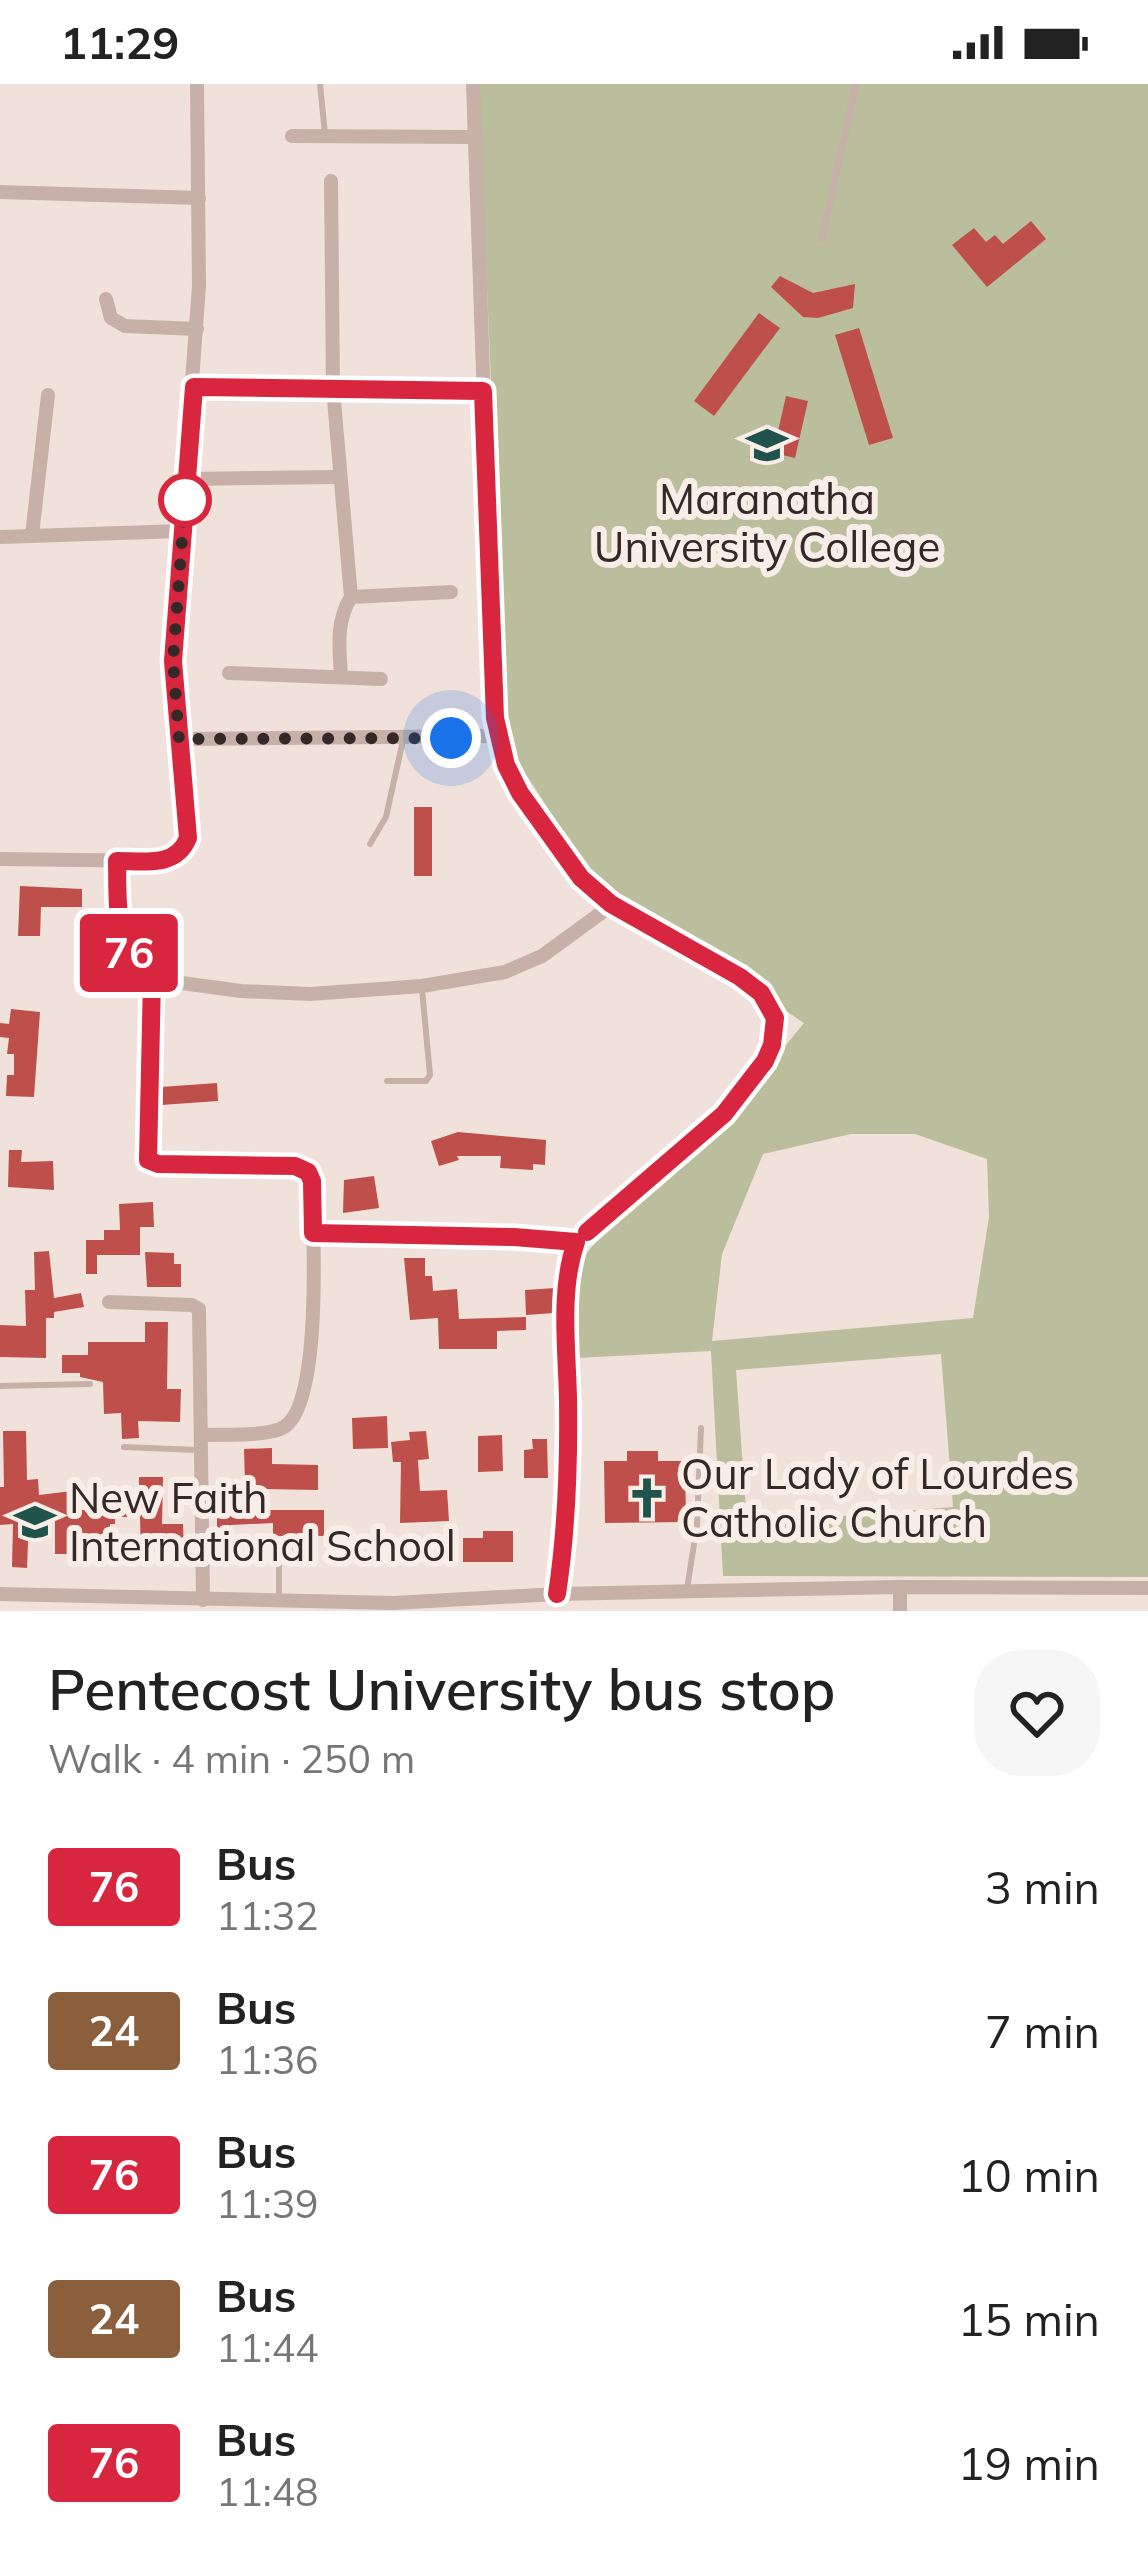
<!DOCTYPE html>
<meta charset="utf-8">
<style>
:root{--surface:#fff;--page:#f6f6f6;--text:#222;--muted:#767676}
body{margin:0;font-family:Mulish,sans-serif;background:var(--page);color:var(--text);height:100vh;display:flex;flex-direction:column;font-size:45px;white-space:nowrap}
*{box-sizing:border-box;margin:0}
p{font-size:39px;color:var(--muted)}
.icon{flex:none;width:66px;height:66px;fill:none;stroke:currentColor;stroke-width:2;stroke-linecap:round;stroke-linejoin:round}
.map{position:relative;height:1527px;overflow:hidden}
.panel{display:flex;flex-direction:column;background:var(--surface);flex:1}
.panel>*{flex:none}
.badge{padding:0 24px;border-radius:9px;font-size:42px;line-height:78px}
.you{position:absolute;width:60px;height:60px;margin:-30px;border:9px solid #fff;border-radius:50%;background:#1a73e8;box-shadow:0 0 0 18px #1a73e833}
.map>.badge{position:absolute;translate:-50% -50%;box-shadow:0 0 0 6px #fff}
.round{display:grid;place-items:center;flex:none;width:126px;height:126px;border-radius:48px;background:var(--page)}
.headline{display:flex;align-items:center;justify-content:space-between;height:204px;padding:0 48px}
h1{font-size:57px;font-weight:600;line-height:90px}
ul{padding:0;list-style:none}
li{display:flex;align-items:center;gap:36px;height:144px;padding:0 48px}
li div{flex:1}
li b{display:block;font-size:45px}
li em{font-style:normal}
li .badge{min-width:132px;font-weight:700;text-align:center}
.status{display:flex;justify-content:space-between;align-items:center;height:84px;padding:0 60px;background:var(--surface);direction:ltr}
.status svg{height:33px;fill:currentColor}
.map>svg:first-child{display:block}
.green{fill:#babe9c;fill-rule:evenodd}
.building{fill:#bf4f4a}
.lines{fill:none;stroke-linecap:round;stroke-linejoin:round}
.service{stroke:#c7b0a8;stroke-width:6}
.minor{stroke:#c7b0a8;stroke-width:14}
.line-casing{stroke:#fff;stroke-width:27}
.line{stroke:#d7263d;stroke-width:18}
.walk{stroke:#342927;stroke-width:12;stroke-dasharray:0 21.6}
.stop-dot{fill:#fff;stroke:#d7263d;stroke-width:6}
.labels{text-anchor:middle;stroke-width:12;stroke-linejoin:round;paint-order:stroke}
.poi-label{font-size:42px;fill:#342927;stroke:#f8ede7;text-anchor:start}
</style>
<div class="status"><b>11:29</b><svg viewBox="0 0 49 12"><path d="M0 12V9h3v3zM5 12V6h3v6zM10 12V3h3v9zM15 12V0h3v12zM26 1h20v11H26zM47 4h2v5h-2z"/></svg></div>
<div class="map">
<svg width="1148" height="1527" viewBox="0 0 1148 1527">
<rect width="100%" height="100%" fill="#f0e2db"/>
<path class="green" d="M 478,0 L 1148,0 L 1148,1493 L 723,1492 L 711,1267 L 578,1274 L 579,1177 L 654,1095 L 723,1038 L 804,939 L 598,802 L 507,661 ZM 851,1050 L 915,1050 L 987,1075 L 989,1133 L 973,1234 L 712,1257 L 722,1170 L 763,1070 ZM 941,1270 L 953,1423 L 747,1440 L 736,1286 Z"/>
<g class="building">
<polygon points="1031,137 1046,155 987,203 952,161 974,144 986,158 995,151 1003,160"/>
<polygon points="780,192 813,209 855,200 853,224 818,234 803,233 771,203"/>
<polygon points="759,229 780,244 714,332 694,317"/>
<polygon points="859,244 893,354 869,361 835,251"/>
<polygon points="786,312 808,317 795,374 773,369"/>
<rect x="414" y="723" width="18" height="69"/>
<polygon points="20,802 82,805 82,823 41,823 40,852 18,852"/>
<polygon points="11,925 40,928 34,1013 6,1012 7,991 14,991 14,970 7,970 9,954 0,953 0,939 9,940"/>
<polygon points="217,999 218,1017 161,1021 161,1003"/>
<polygon points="458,1048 546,1056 545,1081 533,1080 533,1086 500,1084 501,1072 457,1072 459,1076 439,1082 431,1057"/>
<polygon points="9,1066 22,1066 21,1078 53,1077 54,1106 8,1103"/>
<polygon points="374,1092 379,1124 343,1129 344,1096"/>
<polygon points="153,1118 154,1143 140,1143 140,1171 97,1171 97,1190 86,1190 86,1156 104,1156 104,1146 120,1146 119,1120"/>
<polygon points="49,1167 54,1214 81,1209 84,1223 54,1228 54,1234 46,1234 46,1274 0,1273 0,1241 26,1242 25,1206 35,1206 34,1168"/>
<polygon points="145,1168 174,1169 174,1180 181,1180 181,1203 147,1203"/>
<polygon points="404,1174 425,1174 425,1192 432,1192 433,1207 457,1205 459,1235 526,1233 526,1246 497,1247 497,1265 439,1265 438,1234 410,1236"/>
<polygon points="555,1204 554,1229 526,1231 525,1206"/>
<polygon points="145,1238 168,1238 167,1305 181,1305 180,1338 138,1337 139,1354 122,1355 121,1329 104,1330 103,1298 80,1293 80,1289 62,1289 62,1271 88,1271 88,1258 145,1258"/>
<polygon points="387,1332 388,1364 353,1365 352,1334"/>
<polygon points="3,1347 26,1347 27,1396 38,1395 39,1411 72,1407 73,1426 115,1426 115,1440 110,1440 111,1478 79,1479 79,1470 55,1470 55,1434 29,1435 27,1484 12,1483 13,1440 0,1441 0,1403 4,1403"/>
<polygon points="426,1347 429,1375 418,1376 420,1407 447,1406 449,1437 400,1439 401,1378 393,1378 391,1358 410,1356 409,1348"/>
<polygon points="502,1351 503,1387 478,1388 478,1352"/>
<polygon points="532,1355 547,1355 548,1394 524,1394 524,1366 533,1365"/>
<polygon points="272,1364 272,1380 318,1381 318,1406 265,1405 265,1426 324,1426 324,1452 273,1452 273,1439 231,1441 231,1452 217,1452 217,1426 227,1426 226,1399 245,1399 244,1365"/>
<polygon points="627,1367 658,1367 658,1377 685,1377 686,1438 605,1439 604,1377 627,1377"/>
<polygon points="139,1393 163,1393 162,1440 183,1440 184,1468 141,1469 140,1433 118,1433 118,1417 139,1417"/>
<polygon points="483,1447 513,1447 513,1478 463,1478 463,1454 483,1454"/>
</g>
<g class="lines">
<g class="service">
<polyline points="320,0 325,50"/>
<polyline points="822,155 856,0"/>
<polyline points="370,760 386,733 403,656"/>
<polyline points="387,997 426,997 430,991 422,905"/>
<polyline points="0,1302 90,1300"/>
<polyline points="124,1363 197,1366"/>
<polyline points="687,1505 697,1441 701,1344"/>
<polyline points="279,1517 279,1464 299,1463"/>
</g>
<g class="minor">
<path d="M 473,0 L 495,634 C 506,694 539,748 581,793 C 622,837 750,882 770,921 C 779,937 775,958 766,973 C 741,1020 698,1052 658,1084 C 630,1107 603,1134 576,1158 C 559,1203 568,1258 568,1306 C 569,1375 568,1441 557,1510"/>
<polyline points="292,52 475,53"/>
<path d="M 331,97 L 333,305 L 351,513 C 336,537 339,563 341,591"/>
<polyline points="0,108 199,114"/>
<polyline points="106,215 111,234 125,242 197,245"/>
<polyline points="194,303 483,307"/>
<polyline points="186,395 340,393"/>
<polyline points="32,451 48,311"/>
<polyline points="0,453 181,447"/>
<polyline points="351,513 451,508"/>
<polyline points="229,589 381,595"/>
<polyline points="180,655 498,652"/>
<polyline points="0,775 157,777 178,772 188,755 173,577 184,471 181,447 199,202 197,0"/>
<polyline points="117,777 119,841 138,886 152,895 241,907 310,910 422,902 505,888 542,872 612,821"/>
<path d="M 152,895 L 149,1076 L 158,1080 L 295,1082 L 308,1087 L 312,1097 C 313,1143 323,1319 284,1343 C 268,1353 221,1350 201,1351"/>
<polyline points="313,1149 514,1153 576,1158"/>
<polyline points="109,1218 192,1221 199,1225 203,1516"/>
<polyline points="0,1510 393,1519 557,1510 900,1503 1148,1504"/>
<polyline points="900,1527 900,1503"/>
</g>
</g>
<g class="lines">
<g class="line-casing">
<path id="line" d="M 557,1510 C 567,1444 569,1381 568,1315 C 567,1265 559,1206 576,1158 L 514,1153 L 313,1149 L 312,1097 L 308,1088 L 295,1082 L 158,1080 L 148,1076 L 152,895 C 113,869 118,818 117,777 C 144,777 176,784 188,754 L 173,577 L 194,303 L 483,307 L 495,634 L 506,681 L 520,709 L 581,794 L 611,820 L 740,893 L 761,909 L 775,934 L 772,961 L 765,977 L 724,1030 L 587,1148"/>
</g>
<use href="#line" class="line"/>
<polyline class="walk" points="185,416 173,577 179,655 451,654"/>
</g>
<defs>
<g id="university-bare" transform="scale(3.24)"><path d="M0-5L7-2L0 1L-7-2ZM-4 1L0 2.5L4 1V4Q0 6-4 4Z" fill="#20534c" stroke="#f8ede7" stroke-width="2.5" paint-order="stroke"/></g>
<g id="church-bare" transform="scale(3.24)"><path d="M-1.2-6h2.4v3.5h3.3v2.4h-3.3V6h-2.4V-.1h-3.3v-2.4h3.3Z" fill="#20534c" stroke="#f8ede7" stroke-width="2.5" paint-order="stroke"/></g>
<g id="school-bare" transform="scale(3.24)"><path d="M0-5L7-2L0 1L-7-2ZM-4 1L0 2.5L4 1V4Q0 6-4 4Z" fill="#20534c" stroke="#f8ede7" stroke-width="2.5" paint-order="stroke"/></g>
</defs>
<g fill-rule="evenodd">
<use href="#university-bare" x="767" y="361"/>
<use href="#church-bare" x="647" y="1414"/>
<use href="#school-bare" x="35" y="1438"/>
</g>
<circle class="stop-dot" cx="185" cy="416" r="24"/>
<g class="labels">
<g class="poi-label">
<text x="767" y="430" text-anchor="middle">Maranatha<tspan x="767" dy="48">University College</tspan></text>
<text x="681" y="1405">Our Lady of Lourdes<tspan x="681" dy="48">Catholic Church</tspan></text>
<text x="69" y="1429">New Faith<tspan x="69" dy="48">International School</tspan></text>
</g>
</g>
</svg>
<div class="you" style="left:451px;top:654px"></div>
<b class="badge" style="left:129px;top:869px;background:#d7263d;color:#fff">76</b>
</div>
<section class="panel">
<div class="headline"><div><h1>Pentecost University bus stop</h1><p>Walk · 4 min · 250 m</p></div><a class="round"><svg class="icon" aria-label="heart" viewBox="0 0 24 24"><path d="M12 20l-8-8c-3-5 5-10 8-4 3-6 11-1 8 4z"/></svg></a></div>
<ul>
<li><span class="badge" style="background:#d7263d;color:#fff">76</span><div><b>Bus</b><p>11:32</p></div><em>3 min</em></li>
<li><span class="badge" style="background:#8b5e3c;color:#fff">24</span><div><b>Bus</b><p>11:36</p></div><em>7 min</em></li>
<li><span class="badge" style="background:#d7263d;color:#fff">76</span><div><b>Bus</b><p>11:39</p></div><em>10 min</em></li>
<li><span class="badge" style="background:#8b5e3c;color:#fff">24</span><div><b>Bus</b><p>11:44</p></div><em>15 min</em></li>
<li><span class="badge" style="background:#d7263d;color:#fff">76</span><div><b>Bus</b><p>11:48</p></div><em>19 min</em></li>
</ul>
</section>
